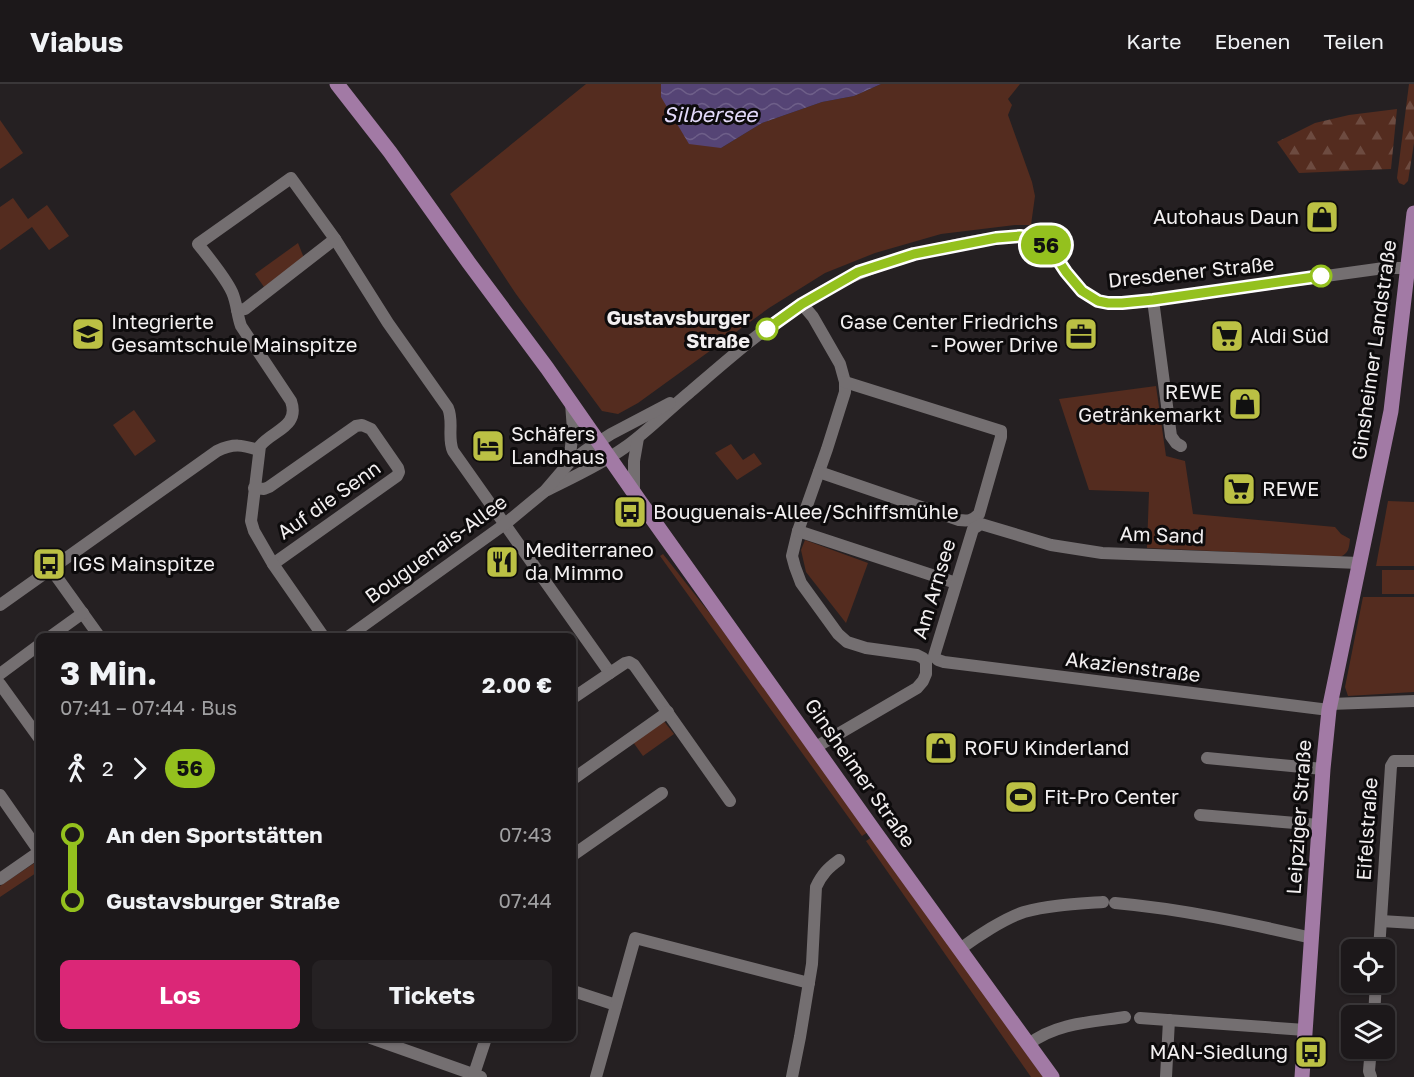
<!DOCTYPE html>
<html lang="de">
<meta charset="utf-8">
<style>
:root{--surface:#1c181a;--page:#252123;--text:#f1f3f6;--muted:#a0a0a2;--line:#3a3739;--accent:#db2777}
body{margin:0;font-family:"Golos Text",sans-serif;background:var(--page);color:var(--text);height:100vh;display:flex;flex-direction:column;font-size:22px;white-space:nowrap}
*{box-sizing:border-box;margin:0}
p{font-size:20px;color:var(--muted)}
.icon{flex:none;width:33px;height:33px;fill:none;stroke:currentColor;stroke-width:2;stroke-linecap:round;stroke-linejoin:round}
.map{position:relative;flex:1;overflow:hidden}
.panel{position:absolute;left:36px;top:549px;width:540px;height:408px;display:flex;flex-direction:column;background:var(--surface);border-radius:9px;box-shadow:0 2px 4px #0004,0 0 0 2px var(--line)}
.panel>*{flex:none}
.badge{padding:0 12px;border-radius:20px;font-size:21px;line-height:39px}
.buttons{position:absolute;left:1341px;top:855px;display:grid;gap:12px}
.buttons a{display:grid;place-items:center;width:54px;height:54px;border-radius:9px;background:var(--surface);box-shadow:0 2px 4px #0004,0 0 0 2px var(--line);font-size:30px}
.map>.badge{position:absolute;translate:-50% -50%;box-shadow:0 0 0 3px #fff}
.legs{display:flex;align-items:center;gap:9px;height:66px;padding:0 24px;font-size:20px}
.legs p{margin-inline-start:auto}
.headline{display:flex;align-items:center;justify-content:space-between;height:102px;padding:0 24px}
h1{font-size:33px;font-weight:700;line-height:45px}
.primary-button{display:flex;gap:12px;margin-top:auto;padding:12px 24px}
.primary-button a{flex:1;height:69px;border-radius:9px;background:var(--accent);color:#fff;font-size:24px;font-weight:700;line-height:69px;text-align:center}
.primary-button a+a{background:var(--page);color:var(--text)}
ul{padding:0 24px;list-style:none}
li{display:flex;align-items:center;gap:21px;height:66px;font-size:22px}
li i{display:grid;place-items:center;width:9px;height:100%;margin:0 8px;background:currentColor}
li i::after{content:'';width:15px;height:15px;margin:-8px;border:4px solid;border-radius:50%;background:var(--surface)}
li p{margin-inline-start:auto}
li:first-child i{background:linear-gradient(#0000 50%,currentColor 0)}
li:last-child i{background:linear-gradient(currentColor 50%,#0000 0)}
header{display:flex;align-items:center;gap:36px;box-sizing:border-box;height:84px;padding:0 30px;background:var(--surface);border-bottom:2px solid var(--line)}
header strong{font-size:28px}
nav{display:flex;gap:33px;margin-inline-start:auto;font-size:21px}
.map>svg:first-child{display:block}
.green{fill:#542c1f}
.forest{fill:url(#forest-firs)}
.water{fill:url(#water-waves)}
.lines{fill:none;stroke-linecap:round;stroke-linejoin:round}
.minor{stroke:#746f71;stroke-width:12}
.major{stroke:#a27aa5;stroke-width:15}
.line-1-casing{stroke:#fff;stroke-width:14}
.line-1{stroke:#94c11e;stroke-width:9}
.stop-1-dot{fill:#fff;stroke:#94c11e;stroke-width:3}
.labels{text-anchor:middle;stroke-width:6;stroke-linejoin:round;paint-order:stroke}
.poi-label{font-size:20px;fill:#f2eff0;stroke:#0d0b0c;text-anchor:start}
.street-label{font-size:20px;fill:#f2eff0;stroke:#0d0b0c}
.stop-label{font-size:20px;font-weight:bold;fill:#f2eff0;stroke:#0d0b0c;text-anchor:end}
.water-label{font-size:21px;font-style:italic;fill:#e3daf9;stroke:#0d0b0c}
</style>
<header>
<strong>Viabus</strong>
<nav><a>Karte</a><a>Ebenen</a><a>Teilen</a></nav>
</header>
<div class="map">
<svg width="1414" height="993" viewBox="0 0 1414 993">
<defs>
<pattern id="forest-firs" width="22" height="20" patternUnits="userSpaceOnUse" patternTransform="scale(1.5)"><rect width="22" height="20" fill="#542c1f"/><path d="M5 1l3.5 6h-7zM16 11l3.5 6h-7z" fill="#6d4b40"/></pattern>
<pattern id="water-waves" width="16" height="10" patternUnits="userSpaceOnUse" patternTransform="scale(1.5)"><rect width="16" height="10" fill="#554475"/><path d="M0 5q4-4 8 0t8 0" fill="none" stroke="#6e5f89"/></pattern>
</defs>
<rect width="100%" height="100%" fill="#252022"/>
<g class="green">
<polygon points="586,0 661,0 661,13 721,64 762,39 822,18 854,12 881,0 1020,0 1008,15 1012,21 1008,31 1032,98 1035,112 1031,141 1015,141 941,150 875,169 825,189 769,224 638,319 618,330 602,327 516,210 450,110"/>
<polygon points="0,36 23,69 0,85"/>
<polygon points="13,114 28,135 47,121 69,152 49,166 32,143 0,166 0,123"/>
<polygon points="298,159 304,174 264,203 255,190"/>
<path d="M 1156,302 L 1166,372 L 1185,377 L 1193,430 L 1335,443 L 1341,450 L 1350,455 C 1349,464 1349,469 1340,473 L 1147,464 L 1149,408 L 1089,406 L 1059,315 Z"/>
<polygon points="134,326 156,357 135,372 113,341"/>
<polygon points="731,360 743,376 754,369 762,380 737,396 715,369"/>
<polygon points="1388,417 1414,418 1414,482 1376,482"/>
<polygon points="805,456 868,479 846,539 806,488 801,466"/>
<polygon points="663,470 715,536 868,748 862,752 660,472"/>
<rect x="1382" y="486" width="32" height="24"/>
<polygon points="1363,513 1414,513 1414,608 1348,612 1345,603"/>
<polygon points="663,636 674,650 643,672 633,658"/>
<polygon points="872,753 1043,993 1031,993 866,757"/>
<polygon points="36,778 39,778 39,787 0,813 0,802"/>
</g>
<g class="forest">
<polygon points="1409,0 1414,0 1414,59 1408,97 1404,101 1399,99 1397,94"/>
<polygon points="1397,25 1391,85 1299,89 1277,58 1315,39 1349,31"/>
</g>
<polygon class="water" points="661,0 881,0 854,12 822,18 762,39 721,64 689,60 661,13"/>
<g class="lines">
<g class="minor">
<polyline points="1153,216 1171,352 1176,359 1181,362"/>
<polyline points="802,220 813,233 840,280 845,298 845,308 827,365 798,447 792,472 795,483 801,499 838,550 847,558 866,564 917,571 923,574 926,578 926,590 923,597 917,604 816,663"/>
<polyline points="237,226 245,225 335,155"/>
<polyline points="569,379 573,346 571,319"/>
<path d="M 819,388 L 959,436 C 968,437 972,437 979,430 L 1001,353 L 1001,347 L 845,298"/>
<polyline points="254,404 264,405 269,403 356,342 362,341 371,345 398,384 399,388 397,392 273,480"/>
<path d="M 545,407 C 571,394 600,381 624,364 C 648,347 668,326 690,308 C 725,278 761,246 800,221 C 846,191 893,174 947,163 C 964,159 982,155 1000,154 C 1012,153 1025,151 1036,154 C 1057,159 1069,208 1099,217 C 1116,222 1135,218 1153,216 L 1384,184 L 1407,184"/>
<polyline points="634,409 634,377 638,354"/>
<polyline points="798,447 956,499"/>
<polyline points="51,485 99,552"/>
<path d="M 0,521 L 217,367 C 234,359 242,361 259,366"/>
<polyline points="51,552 83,529"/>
<path d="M 323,552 L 273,480 L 254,447 L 251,437 L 260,362 C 273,346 300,343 291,317 L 241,242 C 237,231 237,219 232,208 C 225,193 209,174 198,160 L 291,94 L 335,155 L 388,239 L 448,324 C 454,338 447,353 453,367 L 610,589 L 625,579 L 629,578 L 634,581 L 730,717"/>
<polyline points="349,552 505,440 545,407 569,379 586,366 611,350 670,319"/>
<polyline points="0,590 39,561"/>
<polyline points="0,600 39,654"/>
<polyline points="573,614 610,589"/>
<polyline points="1330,620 1414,617"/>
<polyline points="1329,626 944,578 938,576 934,572 973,445 981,440 1051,461 1102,469 1359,479"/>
<polyline points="1207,674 1323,685"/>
<polyline points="573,695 668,628"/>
<polyline points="0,711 39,767"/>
<polyline points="1200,731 1319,741"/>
<polyline points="573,771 662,709"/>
<polyline points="0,795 39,768"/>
<path d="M 1115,819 C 1182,825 1247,839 1312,854"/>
<polyline points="1381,837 1414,839"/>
<path d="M 960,865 C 976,853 1005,834 1024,828 C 1050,821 1077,820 1103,818"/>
<polyline points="1379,866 1391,682 1394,677 1414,677"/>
<polyline points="573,907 616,921"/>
<polyline points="1374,932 1376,898"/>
<polyline points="1140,934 1305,946"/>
<polyline points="371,954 481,993"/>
<path d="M 1029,960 C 1056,939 1092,938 1125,933"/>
<polyline points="1371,964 1369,987 1371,993"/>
<polyline points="474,990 486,954"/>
<polyline points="596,993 635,854 809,899"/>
<path d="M 792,993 L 800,953 L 812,880 L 816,803 C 822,790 828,784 839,776"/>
<polyline points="1166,993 1169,936"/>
</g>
<g class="major">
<polyline points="337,0 390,68 469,179 547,284 641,419 875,748 1052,993"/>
<polyline points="1302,993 1323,685 1329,626 1391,327 1414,129"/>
</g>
</g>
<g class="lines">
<g class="line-1-casing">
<polyline id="line-1" points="767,245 802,220 858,188 914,170 996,154 1020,152 1040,155 1050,164 1066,188 1082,207 1098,217 1108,219 1122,219 1153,216 1321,192"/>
</g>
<use href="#line-1" class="line-1"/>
</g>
<defs>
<g id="shop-square" transform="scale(1.725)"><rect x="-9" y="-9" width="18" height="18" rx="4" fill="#bbc044" stroke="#0d0b0c"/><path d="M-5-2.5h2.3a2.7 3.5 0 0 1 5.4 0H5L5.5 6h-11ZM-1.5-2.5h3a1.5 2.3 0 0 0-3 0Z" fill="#111"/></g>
<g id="school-square" transform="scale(1.725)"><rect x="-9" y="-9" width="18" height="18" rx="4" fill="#bbc044" stroke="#0d0b0c"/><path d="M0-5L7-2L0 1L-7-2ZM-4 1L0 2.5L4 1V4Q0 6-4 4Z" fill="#111"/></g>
<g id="office-square" transform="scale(1.725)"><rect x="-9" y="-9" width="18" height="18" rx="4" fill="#bbc044" stroke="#0d0b0c"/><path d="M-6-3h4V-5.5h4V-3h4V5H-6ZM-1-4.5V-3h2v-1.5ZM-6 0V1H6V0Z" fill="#111"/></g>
<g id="supermarket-square" transform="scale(1.725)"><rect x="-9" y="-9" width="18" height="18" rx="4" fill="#bbc044" stroke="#0d0b0c"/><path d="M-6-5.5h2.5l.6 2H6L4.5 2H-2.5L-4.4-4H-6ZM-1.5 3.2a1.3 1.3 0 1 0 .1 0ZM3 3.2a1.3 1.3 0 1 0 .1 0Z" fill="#111"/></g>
<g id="hotel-square" transform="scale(1.725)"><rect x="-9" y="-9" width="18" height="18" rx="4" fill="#bbc044" stroke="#0d0b0c"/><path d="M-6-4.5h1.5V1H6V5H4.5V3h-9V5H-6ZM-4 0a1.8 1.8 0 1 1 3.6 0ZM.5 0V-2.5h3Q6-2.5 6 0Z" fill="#111"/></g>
<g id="bus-square" transform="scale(1.725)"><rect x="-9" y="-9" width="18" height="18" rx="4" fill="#bbc044" stroke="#0d0b0c"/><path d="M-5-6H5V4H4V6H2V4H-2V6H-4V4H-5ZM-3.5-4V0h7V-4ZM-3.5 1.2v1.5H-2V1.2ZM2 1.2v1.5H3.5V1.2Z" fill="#111"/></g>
<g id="restaurant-square" transform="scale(1.725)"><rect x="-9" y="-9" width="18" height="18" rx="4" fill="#bbc044" stroke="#0d0b0c"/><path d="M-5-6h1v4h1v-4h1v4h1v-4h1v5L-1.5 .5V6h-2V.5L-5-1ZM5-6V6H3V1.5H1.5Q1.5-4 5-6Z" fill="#111"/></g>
<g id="stadium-square" transform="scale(1.725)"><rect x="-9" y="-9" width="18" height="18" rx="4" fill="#bbc044" stroke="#0d0b0c"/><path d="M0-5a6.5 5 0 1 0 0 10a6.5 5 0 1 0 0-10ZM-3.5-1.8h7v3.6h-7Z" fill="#111"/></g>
</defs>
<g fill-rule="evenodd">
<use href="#shop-square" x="1322" y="133"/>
<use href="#school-square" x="88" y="250"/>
<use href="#office-square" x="1081" y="250"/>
<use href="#supermarket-square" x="1227" y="252"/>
<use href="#shop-square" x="1245" y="320"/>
<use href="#hotel-square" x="488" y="362"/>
<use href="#supermarket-square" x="1239" y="405"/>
<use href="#bus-square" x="630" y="428"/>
<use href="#restaurant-square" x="502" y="478"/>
<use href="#bus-square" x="49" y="480"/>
<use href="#shop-square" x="941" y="664"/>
<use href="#stadium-square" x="1021" y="713"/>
<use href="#bus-square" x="1311" y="968"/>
</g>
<g class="stop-1-dot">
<circle cx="1321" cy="192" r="10"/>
<circle cx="767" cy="245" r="10"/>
</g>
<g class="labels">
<g class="poi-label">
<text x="1299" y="140" text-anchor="end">Autohaus Daun</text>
<text x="111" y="245">Integrierte<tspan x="111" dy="23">Gesamtschule Mainspitze</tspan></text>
<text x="1058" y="245" text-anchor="end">Gase Center Friedrichs<tspan x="1058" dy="23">- Power Drive</tspan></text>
<text x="1250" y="259">Aldi Süd</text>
<text x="1222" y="315" text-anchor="end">REWE<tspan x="1222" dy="23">Getränkemarkt</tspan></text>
<text x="511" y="357">Schäfers<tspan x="511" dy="23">Landhaus</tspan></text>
<text x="1262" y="412">REWE</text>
<text x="653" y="435">Bouguenais-Allee/Schiffsmühle</text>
<text x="525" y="473">Mediterraneo<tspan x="525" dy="23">da Mimmo</tspan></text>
<text x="72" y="487">IGS Mainspitze</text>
<text x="964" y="671">ROFU Kinderland</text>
<text x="1044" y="720">Fit-Pro Center</text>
<text x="1288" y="975" text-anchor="end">MAN-Siedlung</text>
</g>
<g class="street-label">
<text transform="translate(1191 188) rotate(-6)" y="7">Dresdener Straße</text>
<text transform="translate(1374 266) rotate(-82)" y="7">Ginsheimer Landstraße</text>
<text transform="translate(329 416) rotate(-35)" y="7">Auf die Senn</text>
<text transform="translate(1162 451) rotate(2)" y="7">Am Sand</text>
<text transform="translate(436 465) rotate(-36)" y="7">Bouguenais-Allee</text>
<text transform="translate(934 505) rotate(-73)" y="7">Am Arnsee</text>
<text transform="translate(1133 583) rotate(7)" y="7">Akazienstraße</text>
<text transform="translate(860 689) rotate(55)" y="7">Ginsheimer Straße</text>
<text transform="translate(1299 733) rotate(-86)" y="7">Leipziger Straße</text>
<text transform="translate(1367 745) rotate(-86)" y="7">Eifelstraße</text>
</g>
<g class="stop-label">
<text x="750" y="241">Gustavsburger<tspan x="750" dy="23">Straße</tspan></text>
</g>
<g class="water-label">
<text x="710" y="38">Silbersee</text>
</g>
</g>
</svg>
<div class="buttons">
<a><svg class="icon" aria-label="locate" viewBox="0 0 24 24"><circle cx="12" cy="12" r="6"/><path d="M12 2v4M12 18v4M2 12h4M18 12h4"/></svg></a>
<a><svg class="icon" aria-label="layers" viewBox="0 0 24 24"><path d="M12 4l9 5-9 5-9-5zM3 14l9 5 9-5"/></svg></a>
</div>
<b class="badge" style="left:1046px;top:161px;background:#94c11e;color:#111">56</b>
<section class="panel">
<div class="headline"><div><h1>3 Min.</h1><p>07:41 – 07:44 · Bus</p></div><b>2.00 €</b></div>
<div class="legs"><svg class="icon" aria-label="walk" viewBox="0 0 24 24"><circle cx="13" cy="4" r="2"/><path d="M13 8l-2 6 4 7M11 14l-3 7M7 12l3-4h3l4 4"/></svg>2<svg class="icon" aria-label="forward" viewBox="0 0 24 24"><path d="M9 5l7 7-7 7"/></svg><b class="badge" style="background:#94c11e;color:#111">56</b></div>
<ul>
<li><i style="color:#94c11e"></i><b>An den Sportstätten</b><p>07:43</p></li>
<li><i style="color:#94c11e"></i><b>Gustavsburger Straße</b><p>07:44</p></li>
</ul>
<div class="primary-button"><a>Los</a><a>Tickets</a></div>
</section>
</div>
